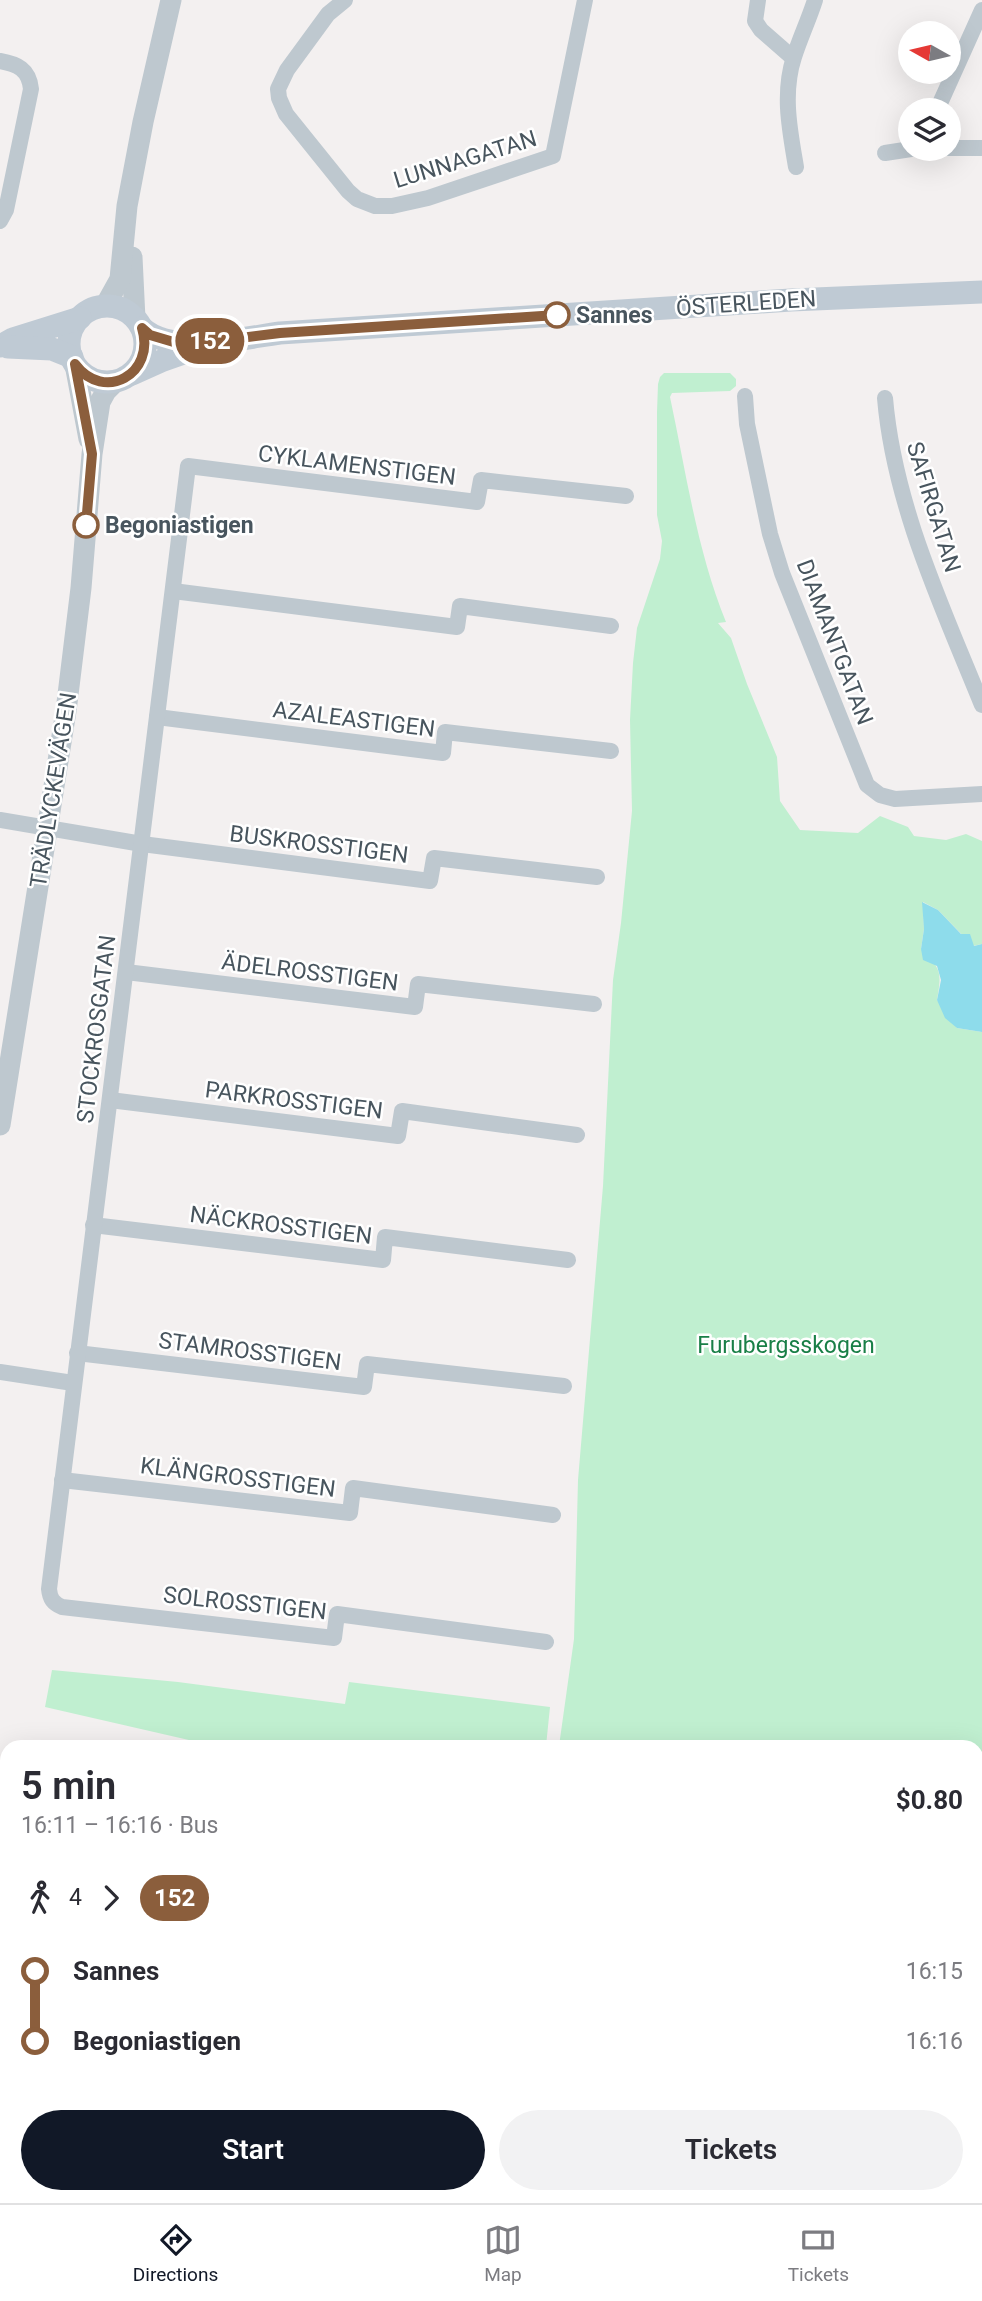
<!DOCTYPE html>
<meta charset="utf-8">
<style>
:root{--surface:#fff;--page:#f2f2f3;--text:#2b2b33;--muted:#7c7c81;--line:#e1e1e2;--accent:#111827}
body{margin:0;font-family:Roboto,sans-serif;background:var(--page);color:var(--text);height:100vh;display:flex;flex-direction:column;font-size:26px;white-space:nowrap}
*{box-sizing:border-box;margin:0}
p{font-size:23px;color:var(--muted)}
.icon{flex:none;width:38px;height:38px;fill:none;stroke:currentColor;stroke-width:2;stroke-linecap:round;stroke-linejoin:round}
.map{position:relative;flex:1;overflow:hidden}
.sheet{position:absolute;left:0px;top:1740px;width:984px;height:464px;display:flex;flex-direction:column;background:var(--surface);border-radius:21px 21px 0 0;box-shadow:0 7px 28px #0002}
.sheet>*{flex:none}
.badge{padding:0 14px;border-radius:23px;font-size:24px;line-height:46px}
.needle{width:46px;rotate:278deg}
.fabs{position:absolute;left:898px;top:21px;display:grid;gap:14px}
.fabs a{display:grid;place-items:center;width:63px;height:63px;border-radius:50%;background:var(--surface);box-shadow:0 7px 28px #0002;font-size:35px}
.map>.badge{position:absolute;translate:-50% -50%;box-shadow:0 0 0 4px #fff}
.legs{display:flex;align-items:center;gap:10px;height:77px;padding:0 21px;font-size:23px}
.legs p{margin-inline-start:auto}
.overview{display:flex;align-items:center;justify-content:space-between;height:119px;padding:0 21px}
h1{font-size:38px;font-weight:600;line-height:52px}
.primary-button{display:flex;gap:14px;margin-top:auto;padding:14px 21px}
.primary-button a{flex:1;height:80px;border-radius:42px;background:var(--accent);color:#fff;font-size:28px;font-weight:600;line-height:80px;text-align:center}
.primary-button a+a{background:var(--page);color:var(--text)}
ul{padding:0 21px;list-style:none}
li{display:flex;align-items:center;gap:24px;height:70px;font-size:26px}
li i{display:grid;place-items:center;width:10px;height:100%;margin:0 9px;background:currentColor}
li i::after{content:'';width:18px;height:18px;margin:-9px;border:5px solid;border-radius:50%;background:var(--surface)}
li p{margin-inline-start:auto}
li:first-child i{background:linear-gradient(#0000 50%,currentColor 0)}
li:last-child i{background:linear-gradient(currentColor 50%,#0000 0)}
.dock{display:flex;justify-content:space-around;align-items:center;height:98px;border-top:2px solid var(--line);background:var(--surface);font-size:19px;color:var(--muted)}
.dock a{display:grid;justify-items:center;gap:4px}
.dock .current{color:var(--accent)}
.map>svg:first-child{display:block}
.green{fill:#c0efd0}
.water{fill:#8edceb}
.lines{fill:none;stroke-linecap:round;stroke-linejoin:round}
.minor{stroke:#bec8cf;stroke-width:16}
.tertiary{stroke:#bec8cf;stroke-width:21}
.secondary{stroke:#bfcad4;stroke-width:23}
.line-1-casing{stroke:#fff;stroke-width:16}
.line-1{stroke:#8b5e3c;stroke-width:10}
.stop-1-dot{fill:#fff;stroke:#8b5e3c;stroke-width:3.5}
.labels{text-anchor:middle;stroke-width:5;stroke-linejoin:round;paint-order:stroke}
.street-label{font-size:23px;fill:#48555e;stroke:#fff}
.stop-label{font-size:23px;font-weight:bold;fill:#48555e;stroke:#fff;text-anchor:start}
.park-label{font-size:23px;fill:#197f47;stroke:#fff}
</style>
<div class="map">
<svg width="982" height="2203" viewBox="0 0 982 2203">
<rect width="100%" height="100%" fill="#f3f0f0"/>
<g class="green">
<path d="M 664,373 L 730,373 L 736,379 L 736,386 L 730,391 L 672,393 L 670,397 C 686,472 697,551 726,622 L 718,623 L 731,638 L 747,684 L 777,757 L 780,801 L 800,830 L 858,833 L 880,816 L 908,827 L 914,836 L 946,840 L 966,834 L 982,841 L 982,944 L 973,946 L 938,910 L 923,902 L 924,929 L 921,949 C 941,969 942,971 937,1000 L 957,1028 L 982,1032 L 982,1931 L 977,1936 L 976,1746 L 559,1746 L 574,1639 L 578,1480 L 603,1186 L 613,980 L 621,923 L 632,811 L 630,720 L 633,663 L 637,628 L 660,559 L 662,541 L 657,515 L 657,412 L 658,384 L 660,377 Z"/>
<polygon points="52,1670 178,1682 345,1704 349,1682 550,1707 546,1746 215,1746 45,1707"/>
</g>
<polygon class="water" points="922,902 938,910 961,934 970,934 974,946 982,944 982,1032 957,1028 945,1018 937,1000 941,980 937,966 923,960 921,949 924,929"/>
<g class="lines">
<g class="minor">
<polyline points="345,0 328,14 287,70 278,89 279,98 286,114 348,191 357,199 375,206 392,206 428,198 553,156 585,0"/>
<polyline points="758,0 755,21 761,30 793,58"/>
<path d="M 0,61 C 17,64 29,69 31,89 L 6,210 L 0,221"/>
<polyline points="937,110 982,10"/>
<polyline points="948,148 982,148"/>
<polyline points="885,153 911,149"/>
<path d="M 796,167 C 790,131 782,94 794,57 C 800,38 809,19 815,0"/>
<polyline points="745,396 747,424 770,534 782,573 867,785 880,795 895,799 982,794"/>
<path d="M 885,398 C 894,505 942,606 982,705"/>
<polyline points="173,591 457,627 460,606 611,626"/>
<polyline points="157,717 443,753 445,732 611,751"/>
<polyline points="0,820 142,844 430,881 434,858 597,877"/>
<polyline points="126,972 415,1007 418,984 594,1004"/>
<polyline points="110,1100 398,1136 402,1111 577,1135"/>
<polyline points="93,1225 383,1260 385,1237 568,1260"/>
<polyline points="77,1353 364,1387 367,1364 564,1386"/>
<polyline points="0,1372 73,1383"/>
<polyline points="62,1480 350,1513 353,1488 553,1515"/>
<path d="M 546,1642 L 337,1614 L 334,1638 L 62,1607 C 53,1603 50,1599 49,1589 C 94,1215 143,841 188,466 L 477,502 L 481,480 L 626,496"/>
<polyline points="0,1839 7,1813"/>
<polyline points="0,1905 7,1907"/>
<polyline points="976,2023 982,2024"/>
<polyline points="0,2041 7,2043"/>
<polyline points="976,2159 982,2161"/>
<polyline points="0,2176 7,2178"/>
<polyline points="78,2196 104,2203"/>
<polyline points="637,2197 645,2203"/>
</g>
<g class="tertiary">
<polyline points="132,257 135,319"/>
<polyline points="105,306 120,279 127,206 143,122 171,0"/>
<polyline points="75,364 89,439"/>
<polyline points="0,1125 66,711 81,588 92,454 100,402 106,391 116,381"/>
</g>
<g class="secondary">
<circle cx="107" cy="344" r="38"/>
<path d="M 142,328 C 172,356 242,338 280,333 L 791,300 L 982,292"/>
<polyline points="0,346 13,339 80,318"/>
<polyline points="8,347 52,349 72,357"/>
<polyline points="132,374 161,361 198,348"/>
</g>
</g>
<g class="lines">
<g class="line-1-casing">
<path id="line-1" d="M 86,525 L 92,454 L 75,364 C 104,403 156,374 142,328 L 150,335 L 177,343 L 217,341 L 280,333 L 557,315"/>
</g>
<use href="#line-1" class="line-1"/>
</g>
<g class="stop-1-dot">
<circle cx="557" cy="315" r="12"/>
<circle cx="86" cy="525" r="12"/>
</g>
<g class="labels">
<g class="street-label">
<text transform="translate(465 159) rotate(-17)" y="8">LUNNAGATAN</text>
<text transform="translate(746 303) rotate(-4)" y="8">ÖSTERLEDEN</text>
<text transform="translate(357 465) rotate(7)" y="8">CYKLAMENSTIGEN</text>
<text transform="translate(934 507) rotate(73)" y="8">SAFIRGATAN</text>
<text transform="translate(835 642) rotate(69)" y="8">DIAMANTGATAN</text>
<text transform="translate(354 719) rotate(7)" y="8">AZALEASTIGEN</text>
<text transform="translate(53 790) rotate(-81)" y="8">TRÄDLYCKEVÄGEN</text>
<text transform="translate(319 844) rotate(7)" y="8">BUSKROSSTIGEN</text>
<text transform="translate(310 972) rotate(7)" y="8">ÄDELROSSTIGEN</text>
<text transform="translate(96 1029) rotate(-83)" y="8">STOCKROSGATAN</text>
<text transform="translate(294 1100) rotate(7)" y="8">PARKROSSTIGEN</text>
<text transform="translate(281 1225) rotate(7)" y="8">NÄCKROSSTIGEN</text>
<text transform="translate(250 1351) rotate(7)" y="8">STAMROSSTIGEN</text>
<text transform="translate(238 1477) rotate(7)" y="8">KLÄNGROSSTIGEN</text>
<text transform="translate(245 1603) rotate(6)" y="8">SOLROSSTIGEN</text>
</g>
<g class="stop-label">
<text x="576" y="323">Sannes</text>
<text x="105" y="533">Begoniastigen</text>
</g>
<g class="park-label">
<text x="786" y="1353">Furubergsskogen</text>
</g>
</g>
</svg>
<div class="fabs">
<a><svg class="needle" viewBox="-14 -14 28 28"><path d="M0-13l5 13h-10z" fill="#e53935"/><path d="M0 13l5-13h-10z" fill="#7c7c81"/></svg></a>
<a><svg class="icon" aria-label="layers" viewBox="0 0 24 24"><path d="M12 4l9 5-9 5-9-5zM3 14l9 5 9-5"/></svg></a>
</div>
<b class="badge" style="left:210px;top:341px;background:#8b5e3c;color:#fff">152</b>
<section class="sheet">
<div class="overview"><div><h1>5 min</h1><p>16:11 – 16:16 · Bus</p></div><b>$0.80</b></div>
<div class="legs"><svg class="icon" aria-label="walk" viewBox="0 0 24 24"><circle cx="13" cy="4" r="2"/><path d="M13 8l-2 6 4 7M11 14l-3 7M7 12l3-4h3l4 4"/></svg>4<svg class="icon" aria-label="forward" viewBox="0 0 24 24"><path d="M9 5l7 7-7 7"/></svg><b class="badge" style="background:#8b5e3c;color:#fff">152</b></div>
<ul>
<li><i style="color:#8b5e3c"></i><b>Sannes</b><p>16:15</p></li>
<li><i style="color:#8b5e3c"></i><b>Begoniastigen</b><p>16:16</p></li>
</ul>
<div class="primary-button"><a>Start</a><a>Tickets</a></div>
</section>
</div>
<nav class="dock">
<a class="current"><svg class="icon" aria-label="directions" viewBox="0 0 24 24"><path d="M12 3l9 9-9 9-9-9zM9 14v-3h6M13 9l2 2-2 2"/></svg>Directions</a>
<a><svg class="icon" aria-label="map" viewBox="0 0 24 24"><path d="M3 6l6-2 6 2 6-2v14l-6 2-6-2-6 2zM9 4v14M15 6v14"/></svg>Map</a>
<a><svg class="icon" aria-label="tickets" viewBox="0 0 24 24"><path d="M3 7h18v10H3zM15 7v10"/></svg>Tickets</a>
</nav>
